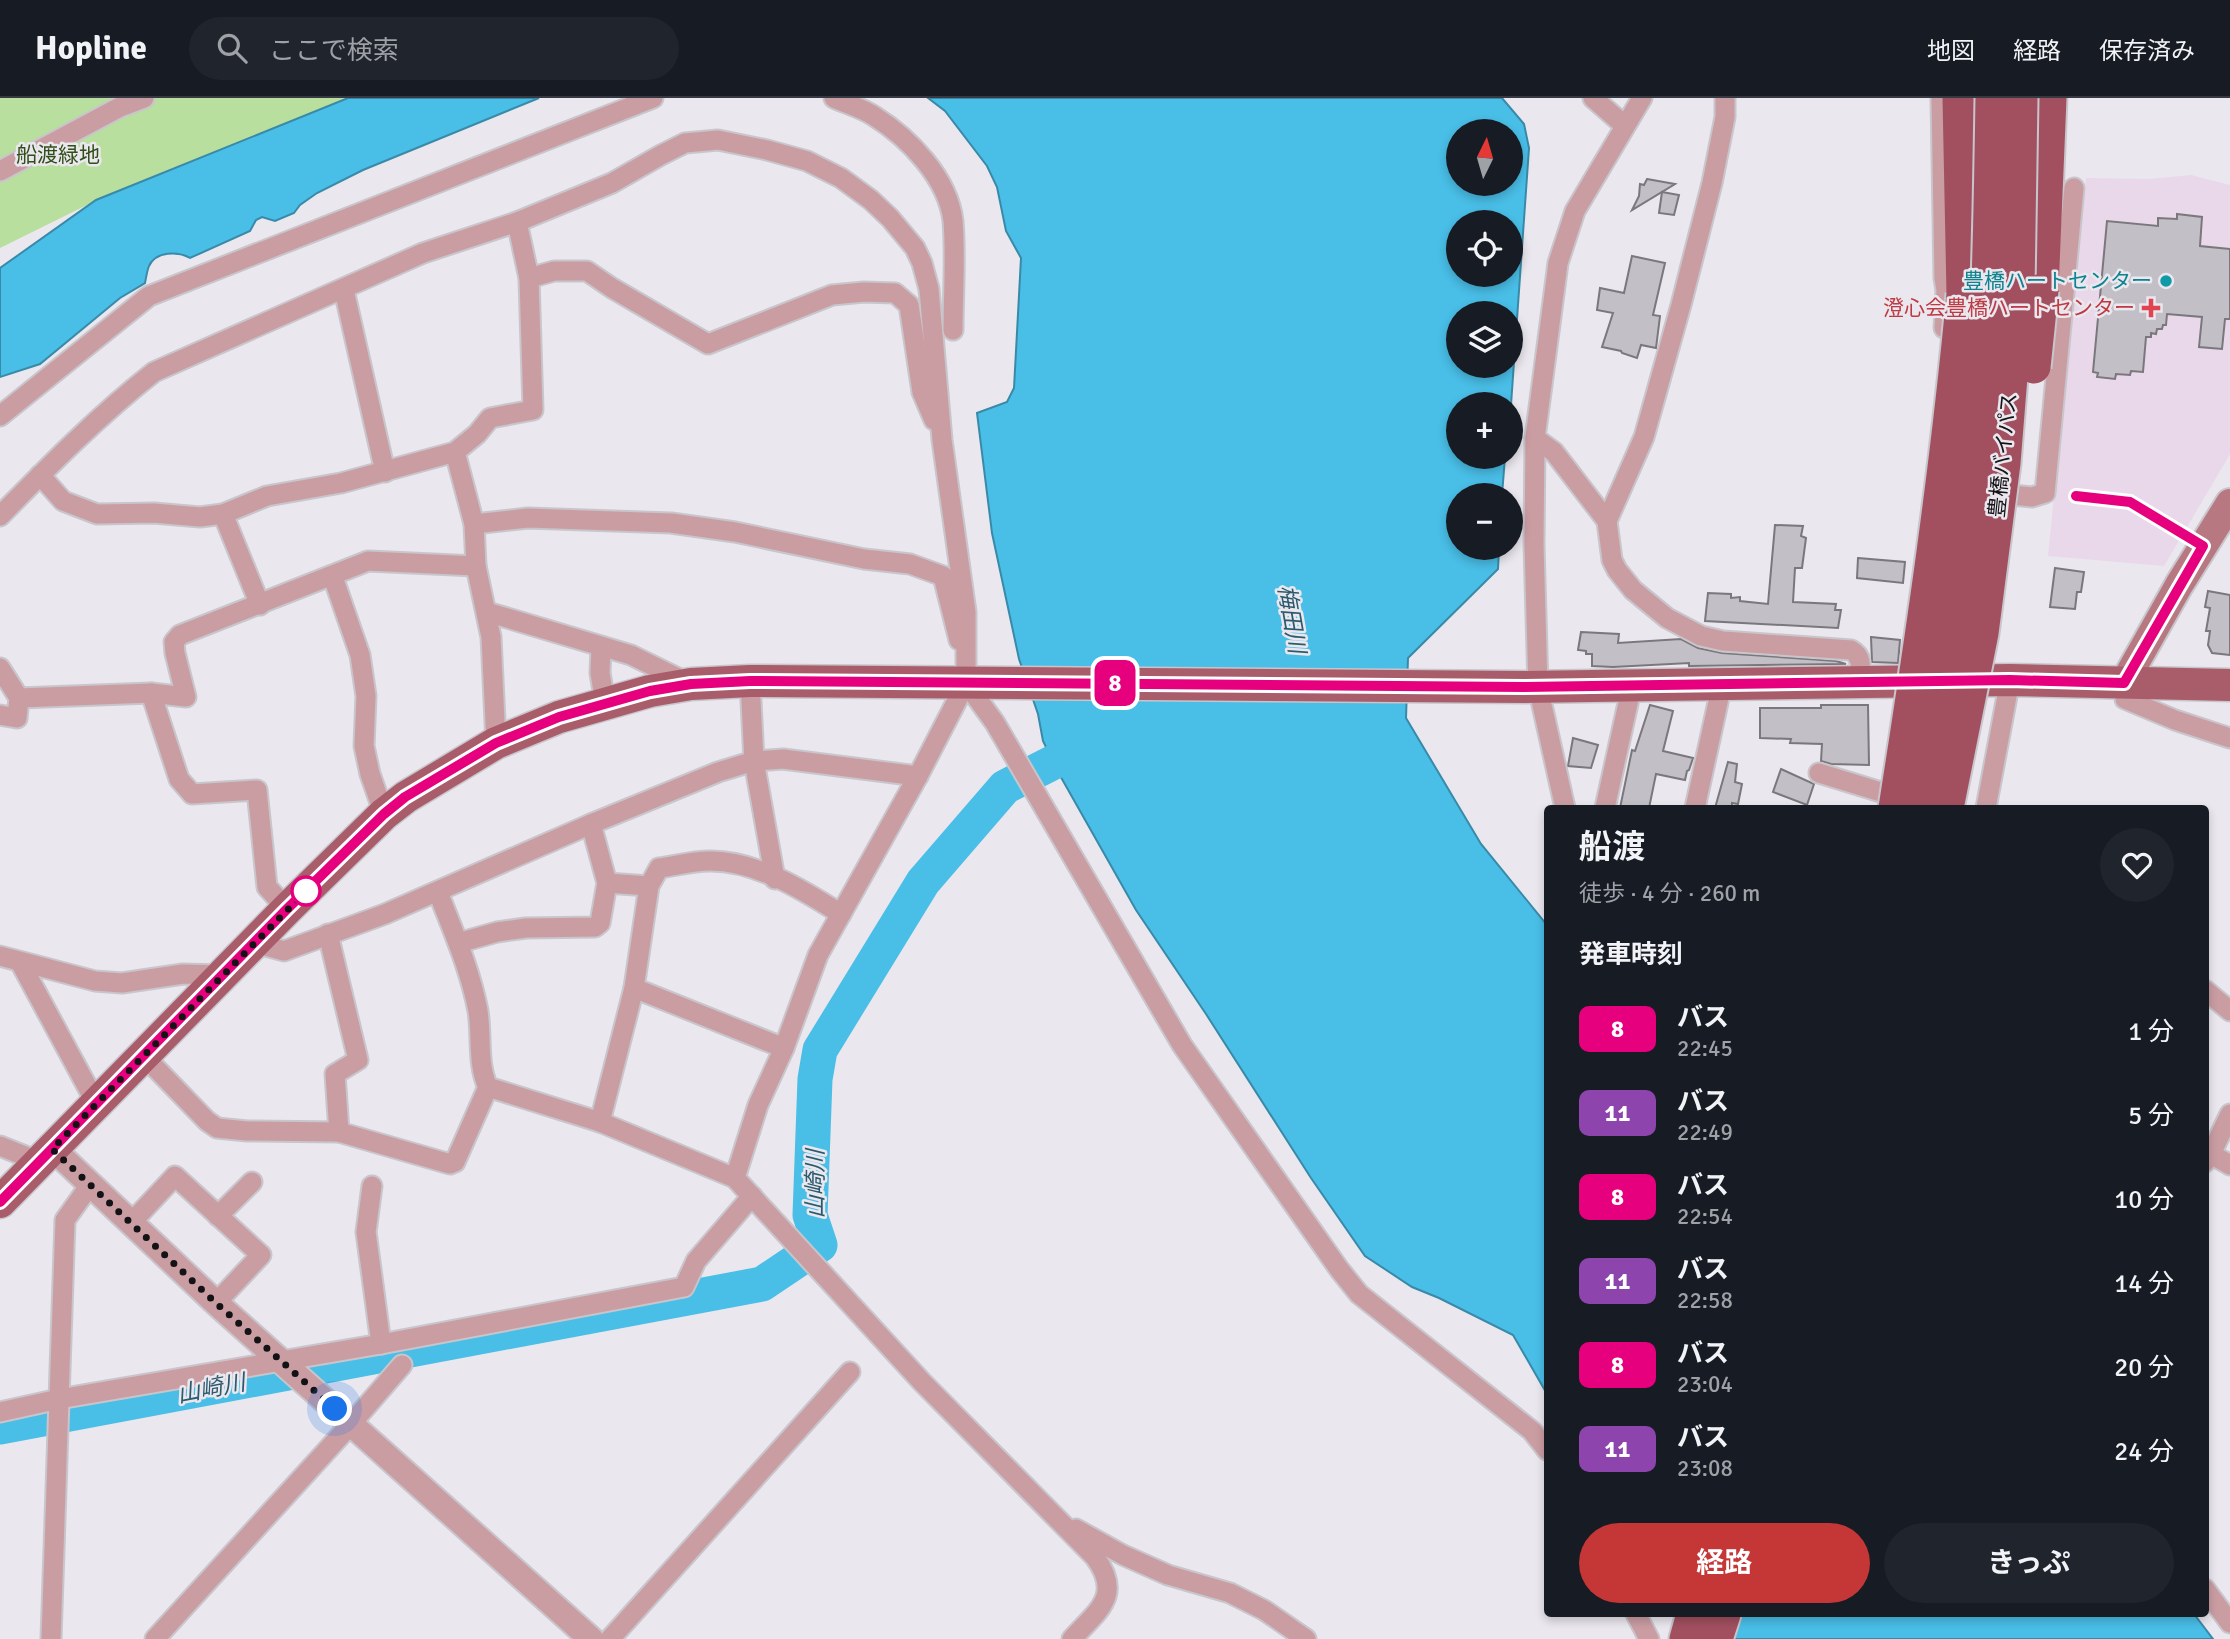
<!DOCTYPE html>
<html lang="ja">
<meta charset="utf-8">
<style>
:root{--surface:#171b24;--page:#20242c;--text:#f1f3f6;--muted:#9ea1a6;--line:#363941;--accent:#c53637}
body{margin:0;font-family:Signika,"Noto Sans JP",sans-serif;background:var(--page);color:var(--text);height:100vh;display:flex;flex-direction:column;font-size:26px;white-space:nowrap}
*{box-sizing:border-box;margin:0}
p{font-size:23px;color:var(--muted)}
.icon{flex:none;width:38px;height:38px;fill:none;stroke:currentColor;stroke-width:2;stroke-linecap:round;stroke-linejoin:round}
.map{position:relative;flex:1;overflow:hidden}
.sheet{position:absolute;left:1544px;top:707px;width:665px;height:812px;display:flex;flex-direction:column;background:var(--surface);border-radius:7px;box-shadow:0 4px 10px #0003}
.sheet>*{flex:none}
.badge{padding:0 14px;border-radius:10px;font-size:24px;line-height:46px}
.needle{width:46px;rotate:5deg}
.fabs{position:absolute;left:1446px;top:21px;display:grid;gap:14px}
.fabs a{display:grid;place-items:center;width:77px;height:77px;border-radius:50%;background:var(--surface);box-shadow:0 4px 10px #0003;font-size:35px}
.you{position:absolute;width:35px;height:35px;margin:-18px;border:5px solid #fff;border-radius:50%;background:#1a73e8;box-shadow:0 0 0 10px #1a73e833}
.map>.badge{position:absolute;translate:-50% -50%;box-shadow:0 0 0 4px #fff}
h2{padding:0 35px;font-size:26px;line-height:63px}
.round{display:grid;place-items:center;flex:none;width:74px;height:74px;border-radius:37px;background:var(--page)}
.summary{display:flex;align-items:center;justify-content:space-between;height:119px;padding:0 35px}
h1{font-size:33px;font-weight:700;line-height:52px}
.cta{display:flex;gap:14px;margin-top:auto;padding:14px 35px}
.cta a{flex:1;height:80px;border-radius:42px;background:var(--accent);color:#fff;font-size:28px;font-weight:700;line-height:80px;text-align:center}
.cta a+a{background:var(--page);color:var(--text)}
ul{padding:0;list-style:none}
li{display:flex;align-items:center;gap:21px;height:84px;padding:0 35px}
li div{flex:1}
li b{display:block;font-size:26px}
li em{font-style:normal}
li .badge{min-width:77px;font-weight:700;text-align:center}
header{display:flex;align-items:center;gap:42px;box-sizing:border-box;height:98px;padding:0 35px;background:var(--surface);border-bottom:2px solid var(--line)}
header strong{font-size:33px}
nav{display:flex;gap:38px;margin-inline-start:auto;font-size:24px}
.search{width:490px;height:63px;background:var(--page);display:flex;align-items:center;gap:18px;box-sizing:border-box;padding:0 24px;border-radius:38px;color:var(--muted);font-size:26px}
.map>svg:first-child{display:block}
.medical{fill:#e9d8ea}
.green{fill:#b8df9e}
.water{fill:#49bee7;stroke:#398aa8;stroke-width:2;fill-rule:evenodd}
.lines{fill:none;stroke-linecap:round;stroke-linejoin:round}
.river{stroke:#49bee7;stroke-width:35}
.building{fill:#c2bfc6;stroke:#7a777d;stroke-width:2}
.minor-casing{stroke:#c8c5cb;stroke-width:23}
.tertiary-casing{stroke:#c8c5cb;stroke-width:28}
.secondary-casing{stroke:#c8c5cb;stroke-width:32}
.primary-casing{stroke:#c8c5cb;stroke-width:35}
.trunk-casing{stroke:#c8c5cb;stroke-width:37}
.minor{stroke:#ca9da3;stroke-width:19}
.tertiary{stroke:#ca9da3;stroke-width:24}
.secondary{stroke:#b87882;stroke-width:28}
.primary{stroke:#a95d6a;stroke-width:32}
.trunk{stroke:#a25060;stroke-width:33}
.trunk-bridge-casing{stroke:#c8c5cb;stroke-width:37;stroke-linecap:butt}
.trunk-bridge{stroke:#a25060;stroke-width:33}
.line-casing{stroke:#fff;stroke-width:16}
.line{stroke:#e6007e;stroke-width:10}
.walk{stroke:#131215;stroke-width:7;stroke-dasharray:0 12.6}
.culture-dot{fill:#0f9aa8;stroke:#eae7ee;stroke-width:2.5}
.health-dot{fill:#e0444e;stroke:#eae7ee;stroke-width:2.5}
.stop-dot{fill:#fff;stroke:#e6007e;stroke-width:3.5}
.labels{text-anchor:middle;stroke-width:5;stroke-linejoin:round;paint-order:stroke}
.park-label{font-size:21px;fill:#304e17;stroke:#eae7ee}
.culture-label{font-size:21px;fill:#0d838f;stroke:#eae7ee;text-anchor:end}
.health-label{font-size:21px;fill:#be3a42;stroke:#eae7ee;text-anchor:end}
.street-label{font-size:21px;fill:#131215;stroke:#eae7ee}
.water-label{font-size:23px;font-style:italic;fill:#2a5a6c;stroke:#eae7ee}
</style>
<header>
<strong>Hopline</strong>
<div class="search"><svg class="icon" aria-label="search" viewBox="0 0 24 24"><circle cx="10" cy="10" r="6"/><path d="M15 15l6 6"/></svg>ここで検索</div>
<nav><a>地図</a><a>経路</a><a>保存済み</a></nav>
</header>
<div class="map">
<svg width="2230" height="1541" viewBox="0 0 2230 1541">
<rect width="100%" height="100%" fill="#eae7ee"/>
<polygon class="medical" points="2191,77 2230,87 2230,356 2164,468 2048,458 2086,80 2149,81"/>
<polygon class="green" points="0,0 348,0 97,102 0,150"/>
<g class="water">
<path d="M 348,0 L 539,0 L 363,72 L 317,95 L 300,107 L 294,115 L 275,123 L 262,119 L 256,122 L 250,133 L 190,160 C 178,153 156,153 149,168 C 147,173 146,180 145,185 L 120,200 L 40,266 L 0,279 L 0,170 L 96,102 Z"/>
<path d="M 928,0 L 1502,0 L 1524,26 L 1529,50 L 1510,321 L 1510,306 L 1458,306 L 1458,359 L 1505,359 L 1502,397 L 1458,397 L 1458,450 L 1499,450 L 1498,471 L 1408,560 L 1406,620 L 1481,746 L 1547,827 L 1547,1296 L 1513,1237 L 1439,1200 L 1412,1189 L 1365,1158 L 1311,1080 L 1206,916 L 1136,812 L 1058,674 L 1043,643 L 1038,616 L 1019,561 L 992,435 L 977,315 L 1007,304 L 1014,290 L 1021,160 L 1006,133 L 997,89 L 987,68 L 945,13 ZM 1458,33 L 1510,33 L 1510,86 L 1458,86 ZM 1458,124 L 1510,124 L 1510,177 L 1458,177 ZM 1458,215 L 1510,215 L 1510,268 L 1458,268 Z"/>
<polygon points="1710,1516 2194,1516 2213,1541 1731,1541"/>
</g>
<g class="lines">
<polyline class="river" points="0,1329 762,1186 820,1147 810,1117 815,981 820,952 923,784 1005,689 1095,643"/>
</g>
<g class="building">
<polygon points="1647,81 1675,86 1632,112 1639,98 1640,86 1644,87"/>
<polygon points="1662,94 1679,97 1674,117 1659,115"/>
<polygon points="2177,116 2202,119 2200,148 2230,151 2230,221 2225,221 2222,251 2199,249 2202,219 2167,216 2166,227 2163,227 2162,231 2157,231 2156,236 2151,235 2151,239 2146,239 2143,274 2131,273 2130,277 2116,276 2115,281 2097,279 2098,275 2093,274 2107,123 2158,128 2158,120 2177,121"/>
<polygon points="1632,158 1665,165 1653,217 1660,218 1656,250 1641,247 1637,260 1622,255 1621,253 1602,249 1613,215 1597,212 1600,190 1624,195"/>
<polygon points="1775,427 1803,428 1801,438 1806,440 1802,470 1795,470 1793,504 1836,506 1835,512 1841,512 1838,530 1705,523 1708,495 1731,496 1731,500 1740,499 1740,503 1768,506"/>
<polygon points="1858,460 1905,464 1903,485 1857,480"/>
<polygon points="2055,470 2084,474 2081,494 2077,494 2075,511 2050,509"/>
<polygon points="2208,493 2230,497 2230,557 2212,555 2208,547 2210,533 2206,533 2210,510 2205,509"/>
<polygon points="1581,534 1619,536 1618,545 1681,541 1698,550 1722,555 1836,563 1846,566 1689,568 1689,565 1613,569 1592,568 1592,556 1586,556 1586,553 1578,552"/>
<polygon points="1871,539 1900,542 1898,565 1872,564"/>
<polygon points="1650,607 1673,613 1663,653 1693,660 1689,672 1687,673 1685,682 1656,676 1649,710 1620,710 1632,652 1635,653"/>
<polygon points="1821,607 1868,607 1869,667 1831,666 1821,663 1822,646 1790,645 1791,641 1760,640 1760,610 1821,610"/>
<polygon points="1573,640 1598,647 1591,670 1568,668"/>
<polygon points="1728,664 1737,666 1735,684 1742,686 1738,706 1732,705 1732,710 1715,710"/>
<polygon points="1781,671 1814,686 1807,707 1773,694"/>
</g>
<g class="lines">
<g class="minor-casing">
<g id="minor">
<path d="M 834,0 C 847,6 862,10 874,18 C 909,40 948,80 953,123 C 956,159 953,197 953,232"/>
<polyline points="1593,0 1624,27"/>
<polyline points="1941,0 1944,180 1946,192 1944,230"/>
<polyline points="0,73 120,9 144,0"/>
<polyline points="529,180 554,173 587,173 612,190 708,246 832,197 864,194 895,195 909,207 922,294 934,322"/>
<polyline points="344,192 385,374"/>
<polyline points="0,318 149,198 653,0"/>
<path d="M 1535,340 L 1554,354 L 1607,423 L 1612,462 L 1617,472 L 1633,492 L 1667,520 L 1701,538 L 1723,543 L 1851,552 C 1864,559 1860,571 1859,584"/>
<polyline points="455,354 474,426 476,468 491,539 496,645"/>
<polyline points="40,377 63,403 97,416 154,415 200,419 223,416 267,398 341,385 455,354 477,336 490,320 533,312 529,180 517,124"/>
<polyline points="1992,395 2032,399 2045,395 2074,90"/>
<polyline points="223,416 260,507"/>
<path d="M 0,418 C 49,368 98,318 154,274 L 423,155 L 517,124 L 612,85 L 661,57 L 685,45 L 718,42 L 767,52 L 807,63 L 841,80 L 871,102 L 890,120 L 915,150 L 922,165 L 929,191 L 942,342 L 966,514 L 966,585 L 918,678 L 818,857 L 784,950 L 758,1007 L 735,1080 L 922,1284 L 1095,1459 C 1123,1498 1098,1512 1072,1541"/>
<polyline points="1607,423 1644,339 1681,207 1712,85 1725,19 1725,0"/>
<polyline points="474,426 528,420 671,425 735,434 864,461 910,466 943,478 959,542"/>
<polyline points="333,479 360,557 366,598 364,648 370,676 384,716"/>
<polyline points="487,514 631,557 690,586"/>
<polyline points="601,549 600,575 605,605"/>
<polyline points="0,570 19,600 17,620 0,617"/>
<polyline points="750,583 754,663 775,781"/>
<polyline points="966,585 995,625 1182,947 1339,1171 1359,1196 1532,1333 1547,1352"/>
<polyline points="2124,585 2125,601 2175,622 2230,640"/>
<polyline points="151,595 179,681 192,696 257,692 267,789 287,811"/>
<polyline points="19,600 151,595 186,599 175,555 174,544 180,537 368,463 476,468"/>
<polyline points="1819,675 1884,695"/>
<polyline points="1565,710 1538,589 1534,447 1535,340 1558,165 1575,113 1642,0"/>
<polyline points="1605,710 1632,587"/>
<polyline points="1695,710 1722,586"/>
<polyline points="1986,710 2010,582"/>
<polyline points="607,785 649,788"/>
<path d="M 438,794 C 453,833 470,871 478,913 C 482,938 477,966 488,989 L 600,1024 L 735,1080"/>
<polyline points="328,836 358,962 335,976 339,1034"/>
<polyline points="255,845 284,853 385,816 591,726 718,674 754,663 783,661 918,678"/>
<polyline points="458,845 497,834 526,830 595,829 600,825 607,785 591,726"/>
<polyline points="0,858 95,883 122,885 183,876 223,877"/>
<polyline points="20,864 96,1005"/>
<polyline points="634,890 784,950"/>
<polyline points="2205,892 2230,913"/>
<polyline points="143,957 207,1023 217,1030 247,1033 339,1034 450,1066 455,1064 488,989"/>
<path d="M 600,1024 L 634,890 L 649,788 L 659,770 C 675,768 692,763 709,763 C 755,762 803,792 841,816"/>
<polyline points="0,1048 40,1064"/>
<polyline points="2211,1056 2230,1067"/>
<polyline points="2205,1064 2211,1056 2230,1016"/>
<polyline points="372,1088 366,1134 381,1246"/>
<polyline points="218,1118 252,1084"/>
<polyline points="131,1125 175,1078 261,1157 216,1205"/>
<polyline points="0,1314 59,1301 381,1246 684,1189 696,1163 752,1098"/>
<polyline points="1076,1431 1123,1457 1168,1477 1230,1495 1264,1512 1306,1541"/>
<polyline points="2205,1491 2230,1525"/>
<polyline points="1636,1516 1649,1541"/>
<polyline points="51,1541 65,1122 90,1087"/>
<polyline points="155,1541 351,1326 402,1267"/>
<polyline points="610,1541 850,1274"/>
</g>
</g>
<g class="tertiary-casing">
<polyline id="tertiary" points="53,1051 216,1205 591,1541"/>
</g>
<g class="secondary-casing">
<polyline id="secondary" points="2124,585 2179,487 2230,405"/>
</g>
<g class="primary-casing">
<polyline id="primary" points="0,1104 287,811 384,716 406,699 496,645 559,619 650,593 691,586 750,583 1524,589 2010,582 2230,587"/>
</g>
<g class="trunk-casing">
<g id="trunk">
<polyline points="1959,0 1963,196"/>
<polyline points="2042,192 2050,0"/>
<polyline points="1686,1541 1693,1516"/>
<polyline points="1716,1541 1724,1516"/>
</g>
</g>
<use href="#minor" class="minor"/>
<use href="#tertiary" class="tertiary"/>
<use href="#secondary" class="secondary"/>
<use href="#primary" class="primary"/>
<use href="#trunk" class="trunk"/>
<g class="trunk-bridge-casing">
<g id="trunk-bridge">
<polyline points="2034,269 2042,192"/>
<path d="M 1895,710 C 1922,539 1947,368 1963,196"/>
<path d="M 1920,710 C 1940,596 1961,481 1975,365 C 1989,244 1990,122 1992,0"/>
<polyline points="1947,710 1982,535 2004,365 2018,192 2021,0"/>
</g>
</g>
<use href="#trunk-bridge" class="trunk-bridge"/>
</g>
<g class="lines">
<g class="line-casing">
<polyline id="line" points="0,1104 287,811 384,716 405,699 496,645 559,619 650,593 691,586 750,583 1524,589 2010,582 2124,585 2203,448 2130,404 2076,398"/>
</g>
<use href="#line" class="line"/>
<polyline class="walk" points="306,793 52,1051 216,1205 335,1311"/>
</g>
<circle class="culture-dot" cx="2166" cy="183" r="7"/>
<path class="health-dot" d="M2147.5 199.5h7v7h7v7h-7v7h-7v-7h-7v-7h7z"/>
<circle class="stop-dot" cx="306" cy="793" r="14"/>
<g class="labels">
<g class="park-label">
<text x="58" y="64">船渡緑地</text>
</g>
<g class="culture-label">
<text x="2152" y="190">豊橋ハートセンター</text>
</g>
<g class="health-label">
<text x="2135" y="217">澄心会豊橋ハートセンター</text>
</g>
<g class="street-label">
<text transform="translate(2003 357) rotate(-84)" y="7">豊橋バイパス</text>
</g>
<g class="water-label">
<text transform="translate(1292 521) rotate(80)" y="8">梅田川</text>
<text transform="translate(815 1086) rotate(-90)" y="8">山崎川</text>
<text transform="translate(211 1290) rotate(-11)" y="8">山崎川</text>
</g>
</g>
</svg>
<div class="fabs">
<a><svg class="needle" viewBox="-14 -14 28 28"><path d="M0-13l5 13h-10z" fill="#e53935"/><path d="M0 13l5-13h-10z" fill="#9ea1a6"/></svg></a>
<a><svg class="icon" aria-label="locate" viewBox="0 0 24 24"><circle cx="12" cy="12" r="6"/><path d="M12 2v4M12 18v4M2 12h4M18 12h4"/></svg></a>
<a><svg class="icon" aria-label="layers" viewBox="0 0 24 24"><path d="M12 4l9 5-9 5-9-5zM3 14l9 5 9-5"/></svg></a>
<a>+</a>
<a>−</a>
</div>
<div class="you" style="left:335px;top:1311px"></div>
<b class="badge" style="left:1115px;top:585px;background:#e6007e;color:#fff">8</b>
<section class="sheet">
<div class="summary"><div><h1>船渡</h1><p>徒歩 · 4 分 · 260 m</p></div><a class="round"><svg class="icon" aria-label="heart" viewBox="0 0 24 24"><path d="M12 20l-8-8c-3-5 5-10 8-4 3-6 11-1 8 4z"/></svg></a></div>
<h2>発車時刻</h2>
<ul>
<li><span class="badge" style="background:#e6007e;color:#fff">8</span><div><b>バス</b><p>22:45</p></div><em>1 分</em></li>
<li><span class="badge" style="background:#8e44ad;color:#fff">11</span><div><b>バス</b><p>22:49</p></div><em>5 分</em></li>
<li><span class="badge" style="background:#e6007e;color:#fff">8</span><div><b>バス</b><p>22:54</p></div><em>10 分</em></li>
<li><span class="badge" style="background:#8e44ad;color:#fff">11</span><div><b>バス</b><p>22:58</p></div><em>14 分</em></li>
<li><span class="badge" style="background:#e6007e;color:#fff">8</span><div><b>バス</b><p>23:04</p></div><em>20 分</em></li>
<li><span class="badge" style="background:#8e44ad;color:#fff">11</span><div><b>バス</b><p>23:08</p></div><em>24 分</em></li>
</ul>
<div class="cta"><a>経路</a><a>きっぷ</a></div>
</section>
</div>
